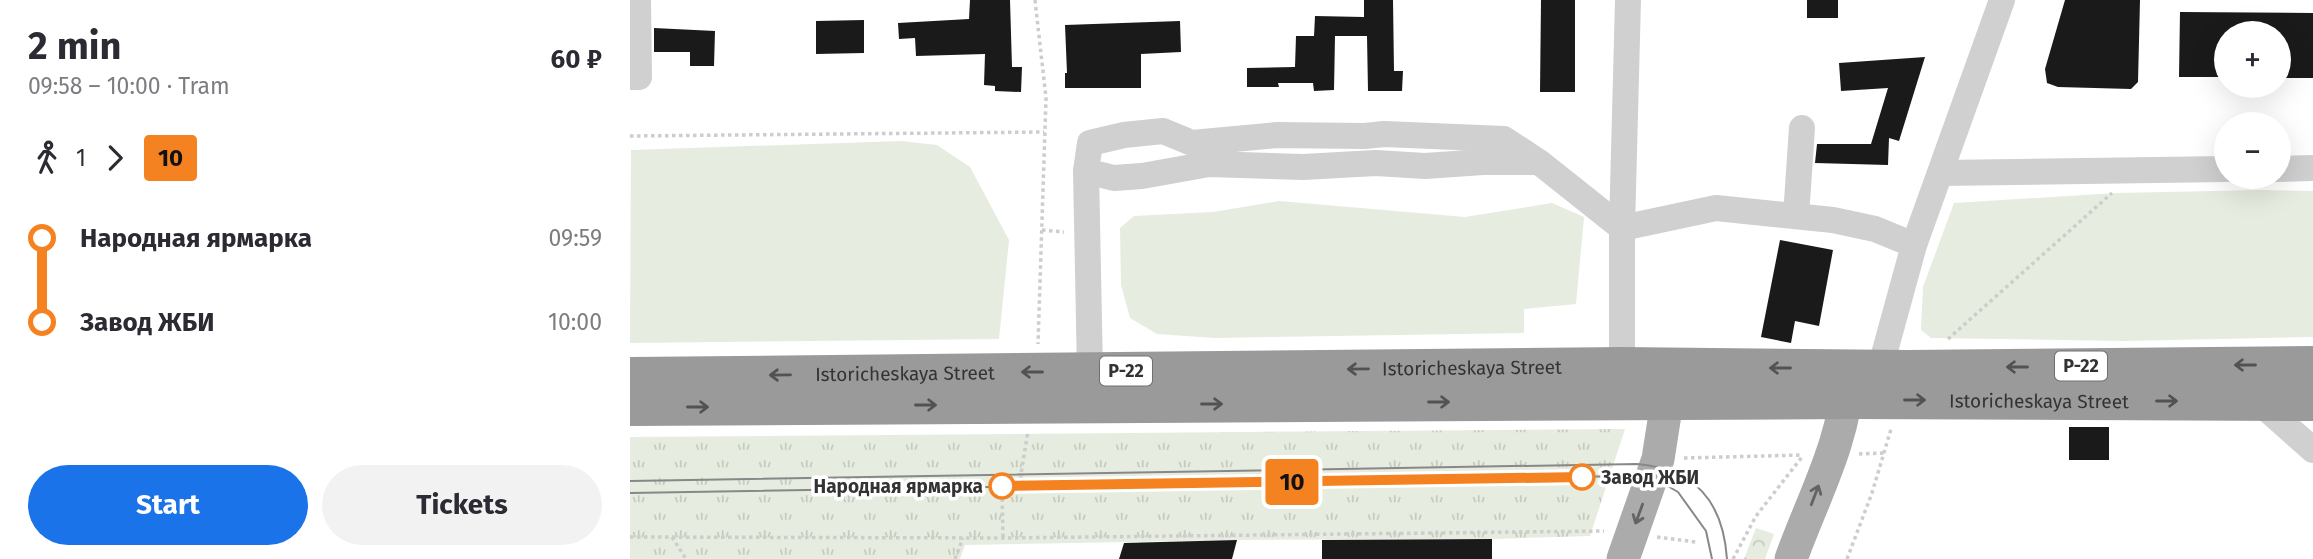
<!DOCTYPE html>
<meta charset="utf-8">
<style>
:root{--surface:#fff;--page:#f2f2f3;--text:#2b2b33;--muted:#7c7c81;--accent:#1a73e8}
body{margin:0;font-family:"Fira Sans",sans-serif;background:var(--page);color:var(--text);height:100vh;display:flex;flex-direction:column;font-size:26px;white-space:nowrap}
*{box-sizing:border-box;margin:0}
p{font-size:23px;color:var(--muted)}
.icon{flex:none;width:38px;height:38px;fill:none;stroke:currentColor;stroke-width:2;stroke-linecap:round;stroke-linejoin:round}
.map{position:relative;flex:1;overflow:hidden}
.panel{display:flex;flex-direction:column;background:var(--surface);width:630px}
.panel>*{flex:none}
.badge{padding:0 14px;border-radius:5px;font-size:24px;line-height:46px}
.fabs{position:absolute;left:1584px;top:21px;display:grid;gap:14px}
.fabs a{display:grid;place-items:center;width:77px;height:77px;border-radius:50%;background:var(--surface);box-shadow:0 7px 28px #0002;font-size:35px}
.map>.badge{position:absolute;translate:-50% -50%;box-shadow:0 0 0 4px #fff}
.legs{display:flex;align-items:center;gap:10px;height:77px;padding:0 28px;font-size:23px}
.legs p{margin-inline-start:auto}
.summary{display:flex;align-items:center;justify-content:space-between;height:119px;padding:0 28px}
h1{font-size:38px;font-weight:700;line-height:52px}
.button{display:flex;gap:14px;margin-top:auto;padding:14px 28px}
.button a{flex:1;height:80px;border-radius:42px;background:var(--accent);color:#fff;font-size:28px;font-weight:700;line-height:80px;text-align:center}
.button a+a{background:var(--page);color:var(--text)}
ul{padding:0 28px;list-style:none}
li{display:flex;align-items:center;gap:24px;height:84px;font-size:26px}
li i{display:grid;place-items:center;width:10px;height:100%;margin:0 9px;background:currentColor}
li i::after{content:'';width:18px;height:18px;margin:-9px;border:5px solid;border-radius:50%;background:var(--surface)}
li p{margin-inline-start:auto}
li:first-child i{background:linear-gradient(#0000 50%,currentColor 0)}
li:last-child i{background:linear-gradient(currentColor 50%,#0000 0)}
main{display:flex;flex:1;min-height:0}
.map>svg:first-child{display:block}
.grass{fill:#e6ecdf}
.forest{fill:url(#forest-crowns)}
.park{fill:url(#park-tufts)}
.building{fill:#1a1a1a}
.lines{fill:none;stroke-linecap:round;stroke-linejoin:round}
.path{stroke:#cdcdcd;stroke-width:3.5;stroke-dasharray:3.5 3.5;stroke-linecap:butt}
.minor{stroke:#d0d0d0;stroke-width:26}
.major{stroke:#ababab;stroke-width:33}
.highway{stroke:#9a9a9a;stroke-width:38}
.tram{stroke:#888;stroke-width:2}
.oneway{stroke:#525252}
.oneway2{stroke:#636363}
.line-1-casing{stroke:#fff;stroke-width:16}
.line-1{stroke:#f58220;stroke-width:10}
.stop-1-dot{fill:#fff;stroke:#f58220;stroke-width:3.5}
.labels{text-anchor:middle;stroke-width:7;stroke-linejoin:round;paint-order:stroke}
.shield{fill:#fff;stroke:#707070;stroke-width:2}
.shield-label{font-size:18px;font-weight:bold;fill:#333}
.street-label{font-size:19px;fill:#333;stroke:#fff}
.stop-label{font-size:19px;font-weight:bold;fill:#333;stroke:#fff;text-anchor:start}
</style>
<main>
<section class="panel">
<div class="summary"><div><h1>2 min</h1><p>09:58 – 10:00 · Tram</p></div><b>60 ₽</b></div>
<div class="legs"><svg class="icon" aria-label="walk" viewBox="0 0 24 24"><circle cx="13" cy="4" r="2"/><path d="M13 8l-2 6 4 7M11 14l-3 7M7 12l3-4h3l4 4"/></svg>1<svg class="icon" aria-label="forward" viewBox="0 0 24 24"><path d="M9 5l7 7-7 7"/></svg><b class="badge" style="background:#f58220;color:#111">10</b></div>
<ul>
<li><i style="color:#f58220"></i><b>Народная ярмарка</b><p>09:59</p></li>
<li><i style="color:#f58220"></i><b>Завод ЖБИ</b><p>10:00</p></li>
</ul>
<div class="button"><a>Start</a><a>Tickets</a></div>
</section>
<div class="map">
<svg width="1683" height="559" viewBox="0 0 1683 559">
<defs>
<pattern id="forest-crowns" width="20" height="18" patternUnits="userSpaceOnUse" patternTransform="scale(1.75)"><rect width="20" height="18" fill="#e6ecdf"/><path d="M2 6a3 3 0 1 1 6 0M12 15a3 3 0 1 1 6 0" fill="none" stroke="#c6cbc0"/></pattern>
<pattern id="park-tufts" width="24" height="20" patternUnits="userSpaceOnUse" patternTransform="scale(1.75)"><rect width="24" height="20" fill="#e6ecdf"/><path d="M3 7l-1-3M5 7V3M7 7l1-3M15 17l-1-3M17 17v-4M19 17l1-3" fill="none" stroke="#c6cbc0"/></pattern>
</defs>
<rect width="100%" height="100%" fill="#fff"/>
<g class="grass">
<polygon points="271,141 307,145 340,167 379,240 369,339 0,343 1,150"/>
<polygon points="1632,190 1683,191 1683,337 1494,341 1301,338 1291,330 1293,287 1324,203 1487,193"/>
<polygon points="649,201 835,217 922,203 954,217 946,304 894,309 894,333 585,338 527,334 500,318 491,285 490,228 504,216 583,212"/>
</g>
<polygon class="forest" points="1126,528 1144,534 1135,559 1114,559"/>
<polygon class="park" points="995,429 960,536 862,539 607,540 335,545 330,559 0,559 0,437"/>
<g class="building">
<polygon points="340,0 380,0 382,67 392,67 391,92 365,91 365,86 354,85 355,54 286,56 285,38 269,39 268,23 339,19"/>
<polygon points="734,0 763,0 764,71 773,71 772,91 738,91 737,36 705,36 704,90 684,91 683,83 648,83 649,87 617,87 617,68 665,67 666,36 684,36 685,16 734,17"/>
<polygon points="911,0 945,0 945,92 910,92"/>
<rect x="1177" y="0" width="31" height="18"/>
<polygon points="1435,0 1510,0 1508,82 1501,89 1428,87 1417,83 1415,69"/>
<polygon points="1550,12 1683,13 1683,78 1648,78 1648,33 1596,33 1596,77 1549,77"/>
<polygon points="234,20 234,53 186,54 186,21"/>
<polygon points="550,21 551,52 511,54 511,88 435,88 435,73 437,73 435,25"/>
<polygon points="24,28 85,31 84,66 60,66 60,52 24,52"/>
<polygon points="1295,57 1269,141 1259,138 1258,165 1185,163 1187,144 1241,144 1258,88 1211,91 1209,63"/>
<polygon points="1150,240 1203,250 1189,326 1165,321 1161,343 1131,337"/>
<rect x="1439" y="427" width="40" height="33"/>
<polygon points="862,539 862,559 692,559 692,540"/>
<polygon points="607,540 602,559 489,559 494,543"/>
</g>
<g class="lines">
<g class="path">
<polyline points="405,0 416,98 408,344"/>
<polyline points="0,136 414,132"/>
<polyline points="412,230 434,232"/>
<polyline points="1318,339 1482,193"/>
<polyline points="1229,454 1255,453"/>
<polyline points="1054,458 1173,455"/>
<polyline points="0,537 373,538 974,531"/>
<polyline points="42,537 56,559"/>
<polyline points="373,537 372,490 391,490 391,474 398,431"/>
<polyline points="1027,537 1066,542"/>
<polyline points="325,559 333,538"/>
<polyline points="1103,559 1126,516 1172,457"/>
<polyline points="1217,559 1242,493 1261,429"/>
</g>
<g class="minor">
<polyline points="0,77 9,77 8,0"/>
<polyline points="909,162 853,162 795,166 746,163 673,167 579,164 512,176 484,178 456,171 460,143 494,135 533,131 562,143 647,135 735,136 754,134 874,139 909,162 992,228 1086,208 1203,220 1245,229 1284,245"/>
<polyline points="1648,169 1683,168"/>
<polyline points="456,171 460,372"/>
<polyline points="1311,173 1596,169"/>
<polyline points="1166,216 1172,128"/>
<polyline points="992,366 992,228 998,0"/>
<polyline points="1250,369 1284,245 1372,0"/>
<polyline points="1629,402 1683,450"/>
</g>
<g class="major">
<polyline points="993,559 1028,459 1041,376"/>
<path d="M 1161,559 C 1182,500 1216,439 1218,375"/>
</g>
<g class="highway">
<path id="s1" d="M 0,376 L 992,366 L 1278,369 L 1683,365"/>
<path id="s2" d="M 0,407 L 1217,400 L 1683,402"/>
</g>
<g class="tram">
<path d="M 0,481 L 1007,464 C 1065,469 1093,501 1097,559"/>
<polyline points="0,493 997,476 1022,477 1048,492 1076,531 1082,559"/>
</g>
</g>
<defs><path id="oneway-shaft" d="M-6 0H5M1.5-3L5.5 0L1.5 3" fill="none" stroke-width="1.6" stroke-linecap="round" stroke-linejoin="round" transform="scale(1.75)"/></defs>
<g class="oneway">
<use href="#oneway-shaft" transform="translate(1615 365) rotate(180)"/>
<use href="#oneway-shaft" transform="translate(1387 367) rotate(180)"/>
<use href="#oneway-shaft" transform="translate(1150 368) rotate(180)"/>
<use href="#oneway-shaft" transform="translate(728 369) rotate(179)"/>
<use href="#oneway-shaft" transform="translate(402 372) rotate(180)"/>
<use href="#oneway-shaft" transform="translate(150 375) rotate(179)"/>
<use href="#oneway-shaft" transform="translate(1285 400)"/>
<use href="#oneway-shaft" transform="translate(1537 401)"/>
<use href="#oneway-shaft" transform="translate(809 402)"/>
<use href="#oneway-shaft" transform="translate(582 404)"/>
<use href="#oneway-shaft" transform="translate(296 405)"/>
<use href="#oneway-shaft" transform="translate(68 407)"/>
</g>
<g class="oneway2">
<use href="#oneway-shaft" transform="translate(1185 495) rotate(-69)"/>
<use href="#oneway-shaft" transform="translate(1009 514) rotate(110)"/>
</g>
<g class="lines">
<g class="line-1-casing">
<polyline id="line-1" points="372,486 952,477"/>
</g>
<use href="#line-1" class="line-1"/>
</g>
<g class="stop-1-dot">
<circle cx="952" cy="477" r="12"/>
<circle cx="372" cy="486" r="12"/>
</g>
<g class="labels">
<g class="shield">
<rect x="1425" y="351.5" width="52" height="29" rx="5"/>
<rect x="470" y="356.5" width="52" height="29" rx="5"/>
</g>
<g class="shield-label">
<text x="1451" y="372">Р-22</text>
<text x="496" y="377">Р-22</text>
</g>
<g class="street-label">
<text dy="7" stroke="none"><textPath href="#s1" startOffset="842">Istoricheskaya Street</textPath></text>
<text dy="7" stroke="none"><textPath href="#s1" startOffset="275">Istoricheskaya Street</textPath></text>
<text dy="7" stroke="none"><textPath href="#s2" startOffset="1409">Istoricheskaya Street</textPath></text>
</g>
<g class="stop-label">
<text x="971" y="484">Завод ЖБИ</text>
<text x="353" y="493" text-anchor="end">Народная ярмарка</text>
</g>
</g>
</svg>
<div class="fabs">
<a>+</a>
<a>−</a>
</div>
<b class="badge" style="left:662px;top:482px;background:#f58220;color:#111">10</b>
</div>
</main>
